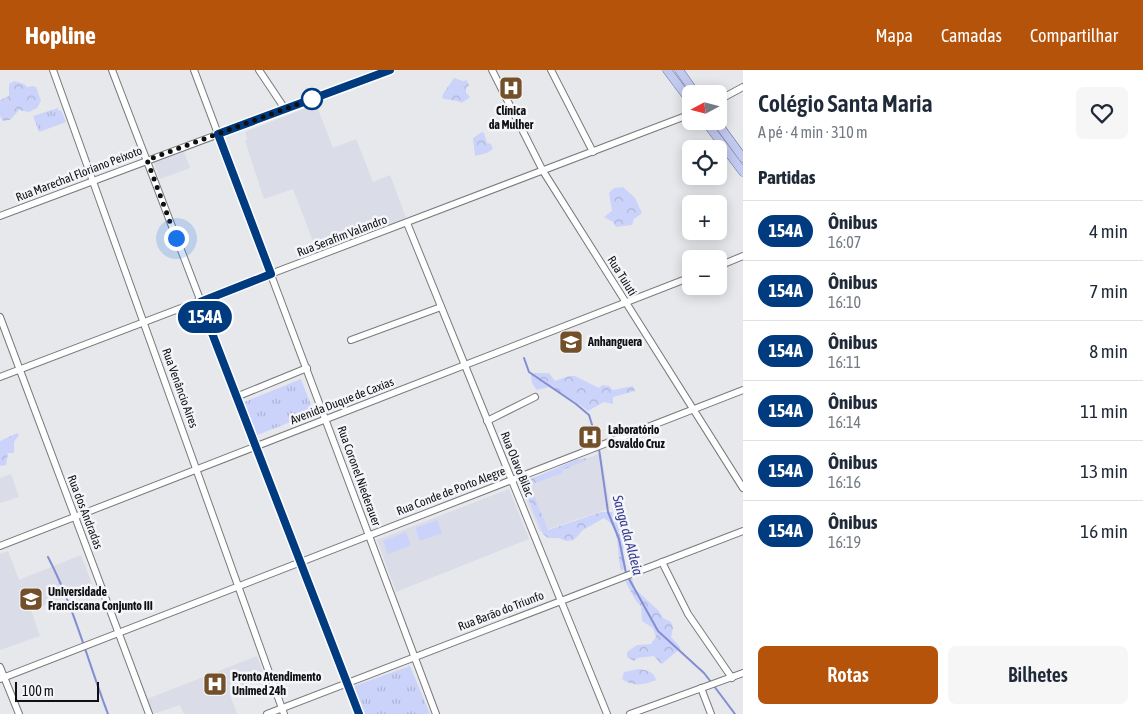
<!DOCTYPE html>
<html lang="pt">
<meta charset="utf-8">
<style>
:root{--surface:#fff;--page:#f6f6f7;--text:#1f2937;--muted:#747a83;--line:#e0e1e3;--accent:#b45309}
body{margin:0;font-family:"Asap Condensed",sans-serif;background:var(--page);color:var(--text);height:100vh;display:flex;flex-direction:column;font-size:19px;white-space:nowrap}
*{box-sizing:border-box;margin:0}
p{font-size:16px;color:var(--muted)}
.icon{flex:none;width:28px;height:28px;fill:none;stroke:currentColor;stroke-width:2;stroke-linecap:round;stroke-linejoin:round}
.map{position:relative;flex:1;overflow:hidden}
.details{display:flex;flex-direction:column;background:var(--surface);width:400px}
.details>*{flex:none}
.badge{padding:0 10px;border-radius:16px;font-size:18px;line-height:32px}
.needle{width:32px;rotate:263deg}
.controls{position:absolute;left:682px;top:15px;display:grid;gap:10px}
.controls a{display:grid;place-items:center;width:45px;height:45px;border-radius:8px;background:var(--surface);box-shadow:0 2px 12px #0003;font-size:25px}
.scale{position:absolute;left:15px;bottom:12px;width:84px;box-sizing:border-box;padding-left:5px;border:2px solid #101012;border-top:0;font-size:14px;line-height:18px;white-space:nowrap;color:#101012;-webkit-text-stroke:4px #f4f5f9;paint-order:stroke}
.you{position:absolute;width:25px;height:25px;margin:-12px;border:4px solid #fff;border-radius:50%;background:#1a73e8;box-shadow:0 0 0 8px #1a73e833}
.map>.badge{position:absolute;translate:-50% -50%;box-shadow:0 0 0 2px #fff}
h2{padding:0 15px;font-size:19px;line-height:45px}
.round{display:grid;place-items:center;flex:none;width:52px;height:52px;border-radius:8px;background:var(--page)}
.headline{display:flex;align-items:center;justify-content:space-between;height:85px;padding:0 15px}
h1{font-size:24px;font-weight:600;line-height:38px}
.action{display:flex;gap:10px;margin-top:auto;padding:10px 15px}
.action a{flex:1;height:58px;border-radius:8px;background:var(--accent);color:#fff;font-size:20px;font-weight:600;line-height:58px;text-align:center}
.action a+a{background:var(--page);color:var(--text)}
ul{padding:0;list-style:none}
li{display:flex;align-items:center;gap:15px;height:60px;padding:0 15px;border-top:1px solid var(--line)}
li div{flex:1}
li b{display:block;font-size:19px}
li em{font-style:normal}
li .badge{min-width:55px;font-weight:700;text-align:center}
header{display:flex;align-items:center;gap:30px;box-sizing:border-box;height:70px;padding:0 25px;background:var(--accent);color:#fff}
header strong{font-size:24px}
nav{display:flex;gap:28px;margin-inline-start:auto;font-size:18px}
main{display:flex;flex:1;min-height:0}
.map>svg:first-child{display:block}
.built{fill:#dadce7}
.grass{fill:url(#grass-tufts)}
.forest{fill:url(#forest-crowns)}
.pitch{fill:#ccd3fa}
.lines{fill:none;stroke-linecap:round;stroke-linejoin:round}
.stream{stroke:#838dd2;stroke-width:2}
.minor-casing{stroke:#797a7d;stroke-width:8}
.major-casing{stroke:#6a729a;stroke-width:9}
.minor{stroke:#fff;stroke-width:6}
.major{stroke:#c3caef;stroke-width:8}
.line-casing{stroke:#fff;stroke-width:11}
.line{stroke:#003b80;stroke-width:8}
.walk{stroke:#101012;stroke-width:5;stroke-dasharray:0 9}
.stop-dot{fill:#fff;stroke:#003b80;stroke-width:2.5}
.labels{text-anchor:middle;stroke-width:5;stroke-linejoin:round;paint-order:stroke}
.poi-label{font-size:12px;font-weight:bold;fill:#101012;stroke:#f4f5f9;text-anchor:start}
.street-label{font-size:12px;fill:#101012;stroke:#f4f5f9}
.water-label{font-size:14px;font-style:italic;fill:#393e90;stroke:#f4f5f9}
</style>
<header>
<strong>Hopline</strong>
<nav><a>Mapa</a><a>Camadas</a><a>Compartilhar</a></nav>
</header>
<main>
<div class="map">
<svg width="743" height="644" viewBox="0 0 743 644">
<defs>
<pattern id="grass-tufts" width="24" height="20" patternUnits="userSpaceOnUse" patternTransform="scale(1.25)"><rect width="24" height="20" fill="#ccd3fa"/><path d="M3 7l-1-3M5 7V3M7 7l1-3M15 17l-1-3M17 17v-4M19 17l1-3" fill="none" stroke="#aeb4d5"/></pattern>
<pattern id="forest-crowns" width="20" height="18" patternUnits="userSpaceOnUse" patternTransform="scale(1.25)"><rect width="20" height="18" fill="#ccd3fa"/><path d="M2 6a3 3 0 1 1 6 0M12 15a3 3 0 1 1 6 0" fill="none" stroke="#aeb4d5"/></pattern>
</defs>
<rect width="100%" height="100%" fill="#e7e8eb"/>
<g class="built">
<polygon points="316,34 333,78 356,69 373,112 390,105 406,148 317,182 293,119 264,129 245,71 247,70 245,62"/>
<polygon points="184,82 190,98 160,109 154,93"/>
<polygon points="601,383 610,438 540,462 519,413"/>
<polygon points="11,404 19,427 0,433 0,408"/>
<polygon points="509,419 529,469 396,522 377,470"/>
<polygon points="8,481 19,510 81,485 93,517 31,540 40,566 0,580 0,484"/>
<polygon points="257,586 265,607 239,617 240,621 230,625 237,644 184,644 180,635 153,644 147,629"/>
</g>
<g class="grass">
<polygon points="58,38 59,41 61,40 66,52 39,62 33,46"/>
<polygon points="301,309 314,343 257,365 244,332"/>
<polygon points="410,596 430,644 365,644 354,616"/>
</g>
<g class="forest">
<path d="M 454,8 L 463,11 L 467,10 L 469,15 L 466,18 L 466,23 L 470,27 L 462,33 C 455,29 449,31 442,28 L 443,24 Z"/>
<polygon points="14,11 24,14 27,17 33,16 36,17 41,31 37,38 29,42 19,40 10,50 3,51 0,46 0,30 9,26 9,14"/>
<polygon points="482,62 484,63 487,73 491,74 493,79 487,83 475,86 473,68"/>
<polygon points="623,117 635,128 642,143 634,149 632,155 616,157 613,152 604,147 612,141 609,123 614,118"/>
<path d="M 535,303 L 549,303 L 555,311 L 569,306 L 575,306 L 599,318 L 602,315 L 609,316 L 613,320 L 633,316 L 635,321 L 613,327 L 613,334 L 604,332 L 588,341 C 576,331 563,325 549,317 L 537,320 C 532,315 531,311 531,304 Z"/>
<polygon points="17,363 19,365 14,372 14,383 8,383 6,395 0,396 0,371"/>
<path d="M 587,388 L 585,391 L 562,400 L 563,403 L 530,415 L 548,460 L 601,442 L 612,442 L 618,455 L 624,458 L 626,466 L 623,481 L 626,498 L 621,501 C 616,482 622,459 604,448 L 583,460 L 574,470 L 567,471 L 558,468 L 548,468 L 543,464 L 522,413 L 575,390 Z"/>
<polygon points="632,508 635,519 659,541 663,548 671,552 673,558 671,567 681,578 663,593 661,594 654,586 638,588 634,591 627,587 627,582 637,575 651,574 656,567 653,558 642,551 641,536 636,531 625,511"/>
<path d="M 639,599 C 647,600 654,602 656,610 C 644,615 633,617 622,609 L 624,602 Z"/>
</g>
<g class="pitch">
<polygon points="437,450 442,463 420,471 415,458"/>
<polygon points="406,462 411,475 388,484 383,471"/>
</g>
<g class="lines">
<g class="stream">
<polyline points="524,288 529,302 576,334 589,345 598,374"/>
<polyline points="599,379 608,442 619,469 626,503"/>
<path d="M 48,487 C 74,537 88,592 108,644"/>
<polyline points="628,507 658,561 704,603 711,612"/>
<polyline points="714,616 735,644"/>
</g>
<g class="minor-casing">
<g id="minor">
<polyline points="53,0 284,644"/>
<polyline points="112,0 359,644"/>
<polyline points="194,0 436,644"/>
<polyline points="259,0 285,39"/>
<polyline points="492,0 543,101 743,418"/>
<polyline points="551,0 593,82"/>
<polyline points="719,30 743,17"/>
<polyline points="0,146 390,0"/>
<polyline points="407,153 607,644"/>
<polyline points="719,196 743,186"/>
<polyline points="0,247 149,644"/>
<polyline points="351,270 441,237"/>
<polyline points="0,307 691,44"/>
<polyline points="236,327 307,298"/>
<polyline points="487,351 535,327"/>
<polyline points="0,476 691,207"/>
<polyline points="662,492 688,544 732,608"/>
<polyline points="0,597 19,644"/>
<polyline points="0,609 743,320"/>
<polyline points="701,618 711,644"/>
<polyline points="267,644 743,461"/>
<polyline points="630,644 743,603"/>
</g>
</g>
<g class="major-casing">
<g id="major">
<polyline points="667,0 691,32"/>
<polyline points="679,0 696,24"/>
<polyline points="705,51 743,102"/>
<polyline points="716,51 743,88"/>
</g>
</g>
<use href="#minor" class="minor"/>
<use href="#major" class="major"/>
</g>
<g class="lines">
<g class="line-casing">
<polyline id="line" points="359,644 200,232 271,204 218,64 390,0"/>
</g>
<use href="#line" class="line"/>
<polyline class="walk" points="176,168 147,90 312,29"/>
</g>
<defs>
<g id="hospital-square" transform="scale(1.25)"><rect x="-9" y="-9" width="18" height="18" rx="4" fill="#735029" stroke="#f4f5f9"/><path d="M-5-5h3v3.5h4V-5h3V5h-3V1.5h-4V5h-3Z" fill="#fff"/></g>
<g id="university-square" transform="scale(1.25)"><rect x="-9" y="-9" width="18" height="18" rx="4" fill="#735029" stroke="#f4f5f9"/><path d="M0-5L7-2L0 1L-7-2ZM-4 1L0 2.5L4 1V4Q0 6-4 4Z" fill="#fff"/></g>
</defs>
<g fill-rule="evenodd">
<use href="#hospital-square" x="511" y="18"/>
<use href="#university-square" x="571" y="272"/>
<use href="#hospital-square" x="590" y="367"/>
<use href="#university-square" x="31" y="529"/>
<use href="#hospital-square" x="215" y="614"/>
</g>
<circle class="stop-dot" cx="312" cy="29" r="10"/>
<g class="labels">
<g class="poi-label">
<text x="511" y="45" text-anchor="middle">Clínica<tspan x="511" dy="14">da Mulher</tspan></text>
<text x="588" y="276">Anhanguera</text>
<text x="608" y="364">Laboratório<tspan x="608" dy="14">Osvaldo Cruz</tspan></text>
<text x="48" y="526">Universidade<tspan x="48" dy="14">Franciscana Conjunto III</tspan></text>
<text x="232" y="611">Pronto Atendimento<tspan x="232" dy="14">Unimed 24h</tspan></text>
</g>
<g class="street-label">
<text transform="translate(79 104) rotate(-21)" y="4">Rua Marechal Floriano Peixoto</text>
<text transform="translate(342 166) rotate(-21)" y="4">Rua Serafim Valandro</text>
<text transform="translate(622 206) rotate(58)" y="4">Rua Tuiuti</text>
<text transform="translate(180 318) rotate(70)" y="4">Rua Venâncio Aires</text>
<text transform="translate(342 331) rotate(-21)" y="4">Avenida Duque de Caxias</text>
<text transform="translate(517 394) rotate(68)" y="4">Rua Olavo Bilac</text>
<text transform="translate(359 406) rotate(70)" y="4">Rua Coronel Niederauer</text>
<text transform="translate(451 421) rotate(-21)" y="4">Rua Conde de Porto Alegre</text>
<text transform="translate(85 442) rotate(69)" y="4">Rua dos Andradas</text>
<text transform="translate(501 541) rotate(-21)" y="4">Rua Barão do Triunfo</text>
</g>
<g class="water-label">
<text transform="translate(628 465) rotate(75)" y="5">Sanga da Aldeia</text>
</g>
</g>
</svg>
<div class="controls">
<a><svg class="needle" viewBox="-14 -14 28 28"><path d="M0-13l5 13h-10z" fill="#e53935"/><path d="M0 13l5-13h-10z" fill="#747a83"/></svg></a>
<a><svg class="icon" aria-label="locate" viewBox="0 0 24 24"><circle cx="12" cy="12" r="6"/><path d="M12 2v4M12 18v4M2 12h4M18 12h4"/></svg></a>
<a>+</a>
<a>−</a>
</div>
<div class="scale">100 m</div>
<div class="you" style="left:176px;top:168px"></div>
<b class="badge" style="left:205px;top:247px;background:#003b80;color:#fff">154A</b>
</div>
<section class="details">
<div class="headline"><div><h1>Colégio Santa Maria</h1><p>A pé · 4 min · 310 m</p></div><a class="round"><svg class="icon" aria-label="heart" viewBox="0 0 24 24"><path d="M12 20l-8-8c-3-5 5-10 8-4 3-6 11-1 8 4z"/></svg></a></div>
<h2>Partidas</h2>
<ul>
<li><span class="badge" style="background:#003b80;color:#fff">154A</span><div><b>Ônibus</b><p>16:07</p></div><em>4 min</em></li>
<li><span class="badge" style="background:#003b80;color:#fff">154A</span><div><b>Ônibus</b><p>16:10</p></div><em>7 min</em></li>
<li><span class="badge" style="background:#003b80;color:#fff">154A</span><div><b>Ônibus</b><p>16:11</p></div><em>8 min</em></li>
<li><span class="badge" style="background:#003b80;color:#fff">154A</span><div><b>Ônibus</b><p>16:14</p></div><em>11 min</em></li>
<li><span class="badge" style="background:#003b80;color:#fff">154A</span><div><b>Ônibus</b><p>16:16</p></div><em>13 min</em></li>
<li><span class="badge" style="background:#003b80;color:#fff">154A</span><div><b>Ônibus</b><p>16:19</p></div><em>16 min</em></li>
</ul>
<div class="action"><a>Rotas</a><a>Bilhetes</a></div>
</section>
</main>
